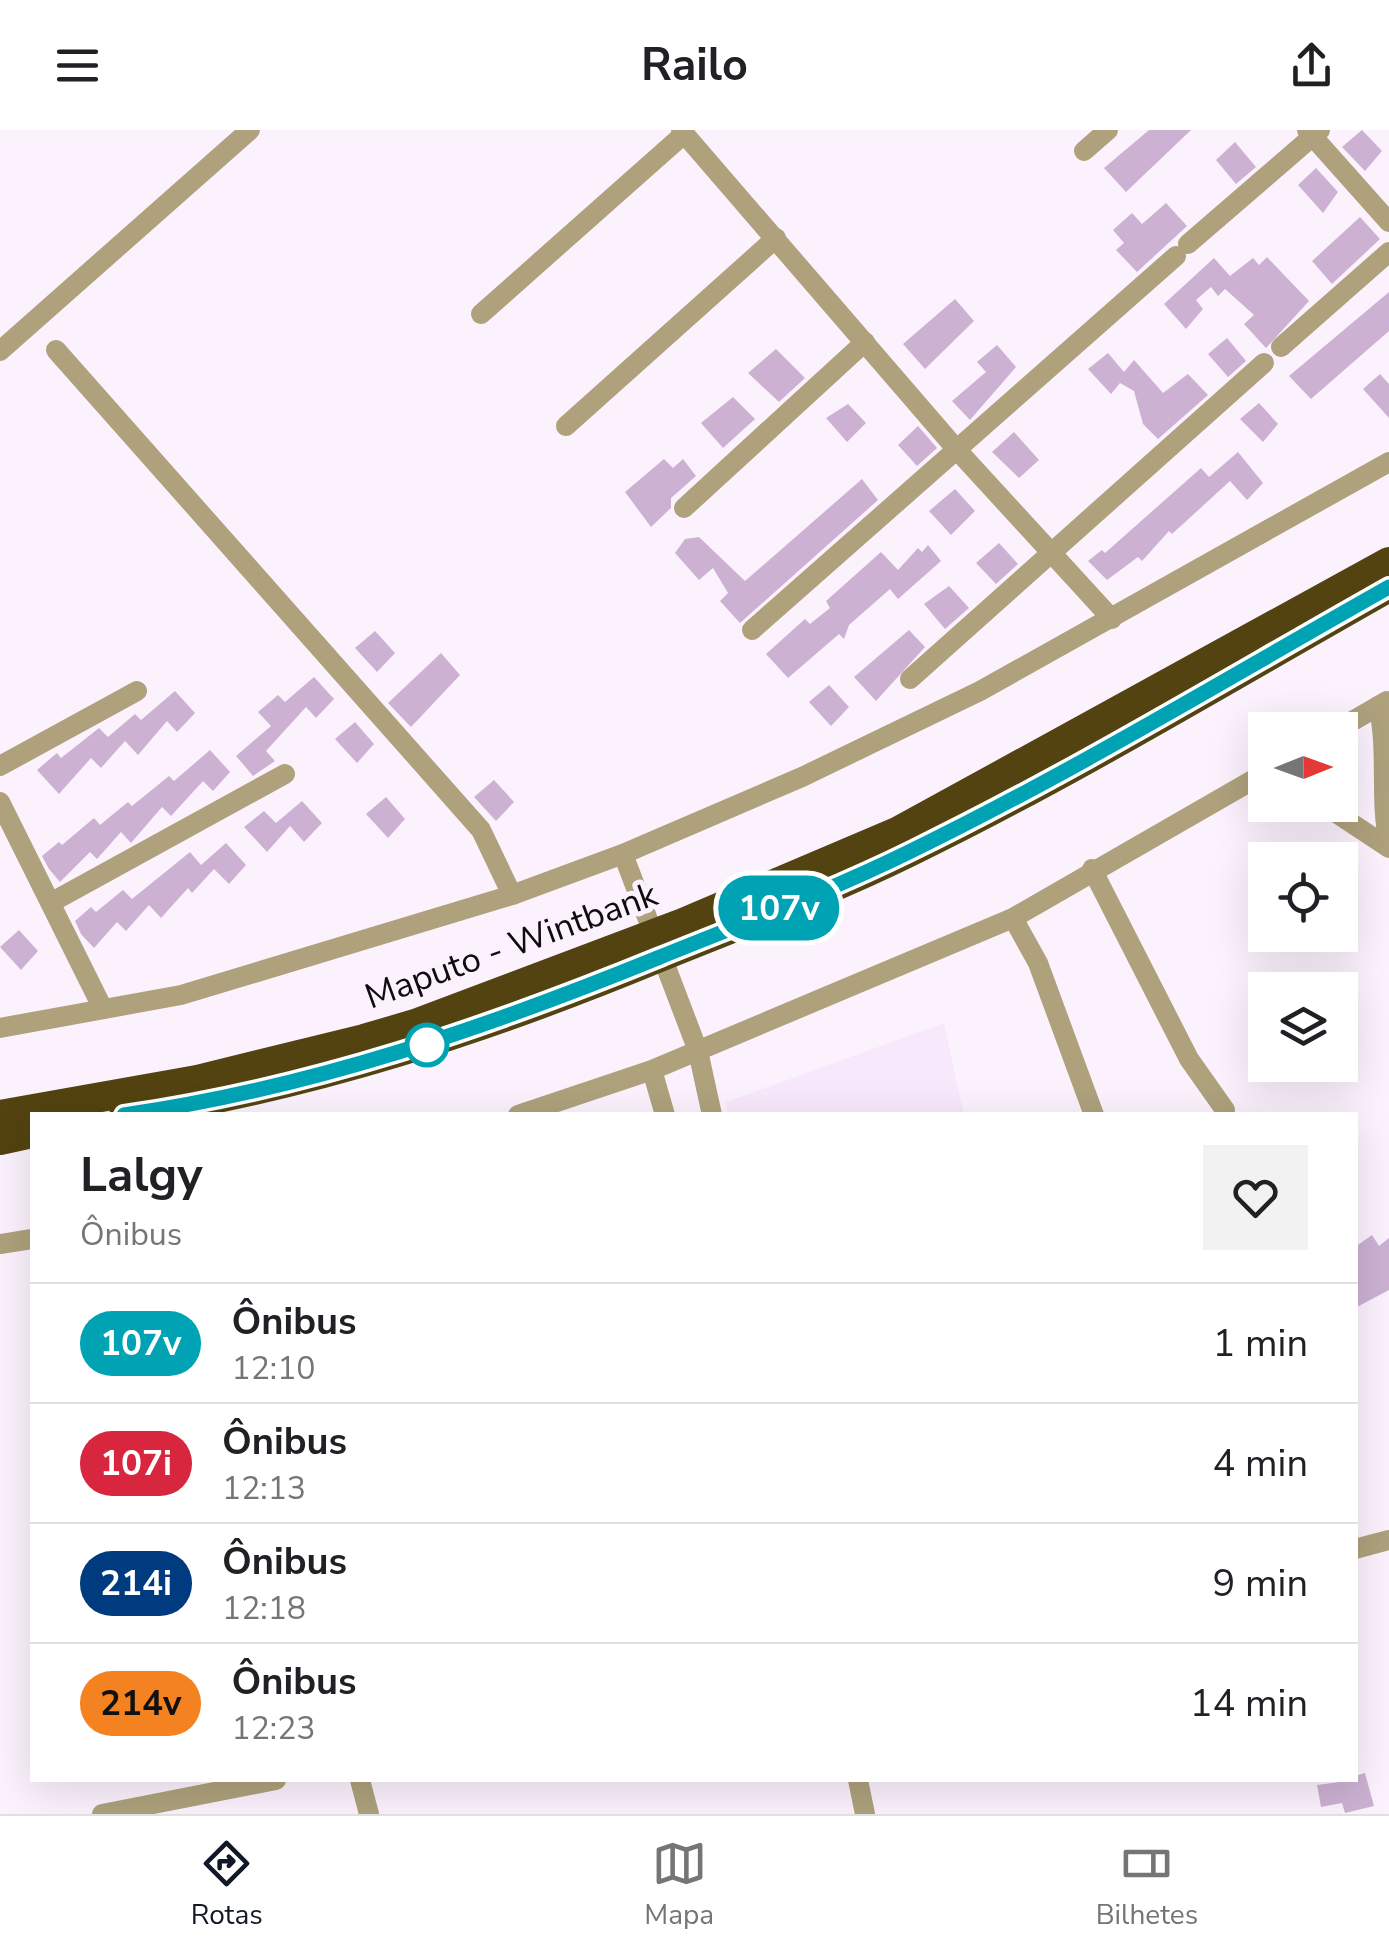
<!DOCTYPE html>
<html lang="pt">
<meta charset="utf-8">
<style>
:root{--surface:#fff;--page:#f2f2f2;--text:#202124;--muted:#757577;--line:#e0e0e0;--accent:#111827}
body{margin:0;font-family:"Nunito Sans",sans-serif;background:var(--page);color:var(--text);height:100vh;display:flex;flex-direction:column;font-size:38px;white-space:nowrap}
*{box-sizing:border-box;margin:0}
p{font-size:32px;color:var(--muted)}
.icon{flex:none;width:55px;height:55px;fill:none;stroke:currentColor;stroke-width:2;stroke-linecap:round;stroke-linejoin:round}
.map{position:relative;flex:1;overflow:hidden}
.panel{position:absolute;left:30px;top:982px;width:1328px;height:670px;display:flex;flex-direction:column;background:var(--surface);border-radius:0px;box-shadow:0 10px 40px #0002}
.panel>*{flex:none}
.badge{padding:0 20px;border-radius:32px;font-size:35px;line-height:65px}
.needle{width:65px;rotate:89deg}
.tools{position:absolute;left:1248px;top:582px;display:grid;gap:20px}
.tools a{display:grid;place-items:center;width:110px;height:110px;border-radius:0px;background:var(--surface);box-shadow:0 10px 40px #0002;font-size:50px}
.map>.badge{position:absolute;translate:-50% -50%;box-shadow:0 0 0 5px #fff}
.round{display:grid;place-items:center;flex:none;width:105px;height:105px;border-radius:0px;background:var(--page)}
.headline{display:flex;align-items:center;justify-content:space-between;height:170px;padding:0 50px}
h1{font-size:48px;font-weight:700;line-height:75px}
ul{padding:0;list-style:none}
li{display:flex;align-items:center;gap:30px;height:120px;padding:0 50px;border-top:2px solid var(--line)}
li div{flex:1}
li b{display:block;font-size:38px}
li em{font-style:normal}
li .badge{min-width:110px;font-weight:700;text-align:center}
header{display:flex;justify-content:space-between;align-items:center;height:130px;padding:0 50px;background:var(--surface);font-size:45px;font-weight:700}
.dock{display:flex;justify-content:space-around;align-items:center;height:140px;border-top:2px solid var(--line);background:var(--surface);font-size:28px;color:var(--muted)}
.dock a{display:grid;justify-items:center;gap:5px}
.dock .current{color:var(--accent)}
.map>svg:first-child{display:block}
.built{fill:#f8e8fc}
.building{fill:#ccb1d3}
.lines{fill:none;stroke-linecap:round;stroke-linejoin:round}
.minor{stroke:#aea17c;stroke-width:20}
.highway{stroke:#534310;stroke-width:30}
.line-casing{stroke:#fff;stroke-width:22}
.line{stroke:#00a3b4;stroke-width:15}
.stop-dot{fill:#fff;stroke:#00a3b4;stroke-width:5}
.labels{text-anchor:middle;stroke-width:10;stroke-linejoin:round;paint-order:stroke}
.street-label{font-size:35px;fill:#100b11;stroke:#fcf2fe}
</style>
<header><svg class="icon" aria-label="menu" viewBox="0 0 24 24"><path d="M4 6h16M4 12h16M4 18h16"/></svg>Railo<svg class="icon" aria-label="share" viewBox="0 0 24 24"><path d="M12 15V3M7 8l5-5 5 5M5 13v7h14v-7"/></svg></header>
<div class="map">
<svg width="1389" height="1684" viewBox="0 0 1389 1684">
<rect width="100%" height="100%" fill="#fcf2fe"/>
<polygon class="built" points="944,893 964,985 728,985 726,972"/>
<g class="building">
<polygon points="1149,0 1191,0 1126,62 1104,38"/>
<polygon points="1362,0 1382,21 1365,41 1342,17"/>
<polygon points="1235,12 1256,37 1236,54 1216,30"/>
<polygon points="1316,38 1338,62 1323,83 1298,55"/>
<polygon points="1166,73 1187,96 1137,142 1116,120 1124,113 1113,100 1132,83 1142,94"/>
<polygon points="1360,87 1380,109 1332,154 1312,131"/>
<polygon points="1267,127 1309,171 1266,218 1244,194 1254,185 1225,159 1218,166 1211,157 1196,170 1203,179 1186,199 1164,174 1214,128 1230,146 1253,128 1259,135"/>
<polygon points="1389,162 1389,201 1311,269 1289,246"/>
<polygon points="955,169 974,191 925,239 903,214"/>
<polygon points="1227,208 1246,231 1228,247 1208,224"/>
<polygon points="997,215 1016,237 970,290 952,271 986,242 977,232"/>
<polygon points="776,219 805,248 779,272 748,243"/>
<polygon points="1108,223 1124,242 1134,230 1163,263 1188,244 1208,265 1158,309 1143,294 1134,261 1120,253 1111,264 1088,239"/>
<polygon points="1380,244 1389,254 1389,288 1363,259"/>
<polygon points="733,267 755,289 723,318 701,293"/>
<polygon points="1259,273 1278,294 1263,312 1240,289"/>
<polygon points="848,274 866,293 847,312 826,288"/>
<polygon points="918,296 937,318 917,336 898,315"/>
<polygon points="1014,302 1039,330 1019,348 992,322"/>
<polygon points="1238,322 1263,353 1247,370 1230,351 1172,404 1169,401 1142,431 1138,427 1107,450 1088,431 1102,420 1105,423 1201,338 1209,347"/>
<polygon points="664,329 673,338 683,329 696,346 671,368 671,378 651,397 625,362"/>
<polygon points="862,349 878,370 740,493 720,471 728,463 713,438 699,450 675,423 685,409 699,407 745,451"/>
<polygon points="955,359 975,381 951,405 929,381"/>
<polygon points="999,413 1018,434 996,454 976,433"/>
<polygon points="928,415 941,431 898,469 890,459 849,495 844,509 839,504 788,548 766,524 805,489 810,494 830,478 826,471 881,422 898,440 918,418 922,422"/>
<polygon points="949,456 969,478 945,499 924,474"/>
<polygon points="909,500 925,517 876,571 854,547"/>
<polygon points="375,501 395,523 377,542 355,518"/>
<polygon points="441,523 460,545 411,597 388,573"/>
<polygon points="314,547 334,569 316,588 306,577 266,621 275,631 253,646 236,626 271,596 258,582 278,565 285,572"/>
<polygon points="829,555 849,577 831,596 809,572"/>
<polygon points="175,561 195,583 177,602 167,591 138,625 125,611 101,638 91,628 59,664 37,640 57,623 61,628 99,598 108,607 135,584 141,590"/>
<polygon points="355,592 374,614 357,633 335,609"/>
<polygon points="210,620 230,642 213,661 203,651 171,686 162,677 131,713 121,702 97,729 90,722 60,752 49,739 42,726 59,712 62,715 94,688 100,695 128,672 132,676 169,646 174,651"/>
<polygon points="494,650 514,672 496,691 474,667"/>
<polygon points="386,667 405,689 388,708 366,684"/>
<polygon points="302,671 322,693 304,712 290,696 267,722 244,697 264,681 276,693"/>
<polygon points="226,713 246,735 229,754 214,739 192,763 188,758 161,788 149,775 126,801 117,792 94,818 81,804 75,791 91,777 96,782 123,760 132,769 190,722 201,735"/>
<polygon points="19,800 38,821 21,840 0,817"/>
<polygon points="1372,1105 1379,1116 1389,1108 1389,1160 1355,1178 1355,1117"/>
<polygon points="1365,1643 1374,1676 1345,1683 1342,1673 1321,1677 1317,1655 1355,1650 1355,1646"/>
</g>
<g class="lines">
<g class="minor">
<polyline points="681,0 958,321 1112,489"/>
<polyline points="1307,0 1389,92"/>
<polyline points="1084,21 1108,0"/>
<polyline points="1188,114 1320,0"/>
<polyline points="481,184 684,4"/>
<polyline points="1281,217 1389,122"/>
<polyline points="56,220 481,700 512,765"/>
<polyline points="0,221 250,0"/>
<polyline points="566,296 776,108"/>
<polyline points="684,378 865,212"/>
<polyline points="752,500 1176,126"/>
<polyline points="910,549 1264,233"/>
<path d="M 1378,576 C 1389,619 1379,668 1389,714"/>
<polyline points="1337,600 1387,571"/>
<polyline points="0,636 137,561"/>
<polyline points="0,672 103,879"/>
<polyline points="1324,675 1389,718"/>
<polyline points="623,724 698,921 712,985"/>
<polyline points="1092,739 1189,929 1225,980"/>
<polyline points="52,772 285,644"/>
<polyline points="1013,788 1038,833 1094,985"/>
<polyline points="0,898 181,865 512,765 623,724 802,647 980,561 1389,332"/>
<polyline points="652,940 665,985"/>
<polyline points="518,985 652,940 1013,788 1265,643"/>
<polyline points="0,1114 32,1109"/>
<polyline points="1355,1419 1389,1410"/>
<polyline points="360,1650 369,1684"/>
<polyline points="858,1650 865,1684"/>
<polyline points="102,1684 276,1650"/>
</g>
<g class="highway">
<polyline points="0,985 197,950 364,909 415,894 683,793 899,701 1389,432"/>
<path d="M 124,985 C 311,956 486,899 660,827 C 744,793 830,761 911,721 C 1075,641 1231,546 1389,457"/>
<polyline points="0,1010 32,1003"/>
</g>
</g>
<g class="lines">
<g class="line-casing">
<path id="line" d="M 124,985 C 311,958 486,898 660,827 C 744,793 830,761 911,721 C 1075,641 1231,546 1389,457"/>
</g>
<use href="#line" class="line"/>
</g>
<circle class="stop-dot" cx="427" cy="915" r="20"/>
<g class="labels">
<g class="street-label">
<text transform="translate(511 815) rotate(-20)" y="12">Maputo - Wintbank</text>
</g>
</g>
</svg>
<div class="tools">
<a><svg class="needle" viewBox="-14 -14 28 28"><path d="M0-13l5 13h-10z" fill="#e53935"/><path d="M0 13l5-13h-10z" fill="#757577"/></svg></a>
<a><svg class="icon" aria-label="locate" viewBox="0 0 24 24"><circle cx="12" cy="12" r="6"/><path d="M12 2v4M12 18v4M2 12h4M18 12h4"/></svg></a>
<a><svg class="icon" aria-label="layers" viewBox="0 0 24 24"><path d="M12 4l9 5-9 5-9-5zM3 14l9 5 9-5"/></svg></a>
</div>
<b class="badge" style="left:779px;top:778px;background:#00a3b4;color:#fff">107v</b>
<section class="panel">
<div class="headline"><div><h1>Lalgy</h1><p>Ônibus</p></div><a class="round"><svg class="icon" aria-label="heart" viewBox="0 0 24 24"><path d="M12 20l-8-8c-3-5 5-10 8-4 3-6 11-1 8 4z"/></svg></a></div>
<ul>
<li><span class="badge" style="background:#00a3b4;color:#fff">107v</span><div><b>Ônibus</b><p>12:10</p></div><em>1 min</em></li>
<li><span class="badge" style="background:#d7263d;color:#fff">107i</span><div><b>Ônibus</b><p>12:13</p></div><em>4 min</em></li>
<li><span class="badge" style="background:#003b80;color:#fff">214i</span><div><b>Ônibus</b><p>12:18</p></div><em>9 min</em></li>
<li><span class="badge" style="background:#f58220;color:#111">214v</span><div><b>Ônibus</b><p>12:23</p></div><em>14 min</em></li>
</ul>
</section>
</div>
<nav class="dock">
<a class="current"><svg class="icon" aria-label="directions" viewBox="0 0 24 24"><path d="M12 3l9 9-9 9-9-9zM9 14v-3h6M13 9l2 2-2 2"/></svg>Rotas</a>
<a><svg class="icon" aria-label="map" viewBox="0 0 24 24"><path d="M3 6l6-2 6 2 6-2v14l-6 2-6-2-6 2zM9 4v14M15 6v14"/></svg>Mapa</a>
<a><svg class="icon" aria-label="tickets" viewBox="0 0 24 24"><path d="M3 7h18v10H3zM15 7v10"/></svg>Bilhetes</a>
</nav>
